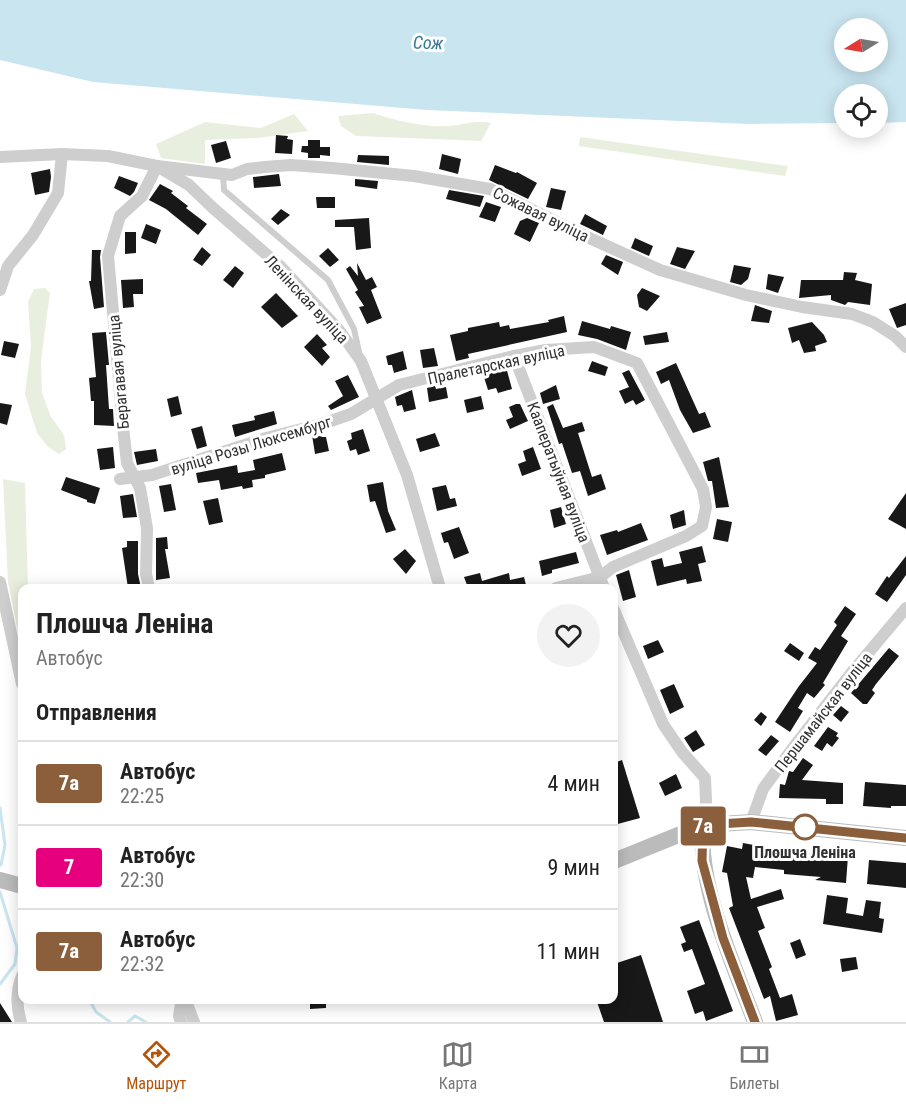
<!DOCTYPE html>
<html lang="ru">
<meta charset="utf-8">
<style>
:root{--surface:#fff;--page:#f2f2f2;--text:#222;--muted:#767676;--line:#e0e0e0;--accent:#b45309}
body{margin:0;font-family:"Roboto Condensed",sans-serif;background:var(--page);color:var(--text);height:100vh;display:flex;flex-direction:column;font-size:22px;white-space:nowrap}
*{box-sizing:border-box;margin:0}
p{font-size:20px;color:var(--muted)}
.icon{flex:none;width:33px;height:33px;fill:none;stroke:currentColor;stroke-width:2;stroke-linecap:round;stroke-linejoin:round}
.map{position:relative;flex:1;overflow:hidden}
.side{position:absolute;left:18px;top:584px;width:600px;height:420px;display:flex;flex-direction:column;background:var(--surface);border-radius:12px;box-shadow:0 3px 15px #0003}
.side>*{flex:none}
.badge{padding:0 12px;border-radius:4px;font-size:21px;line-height:39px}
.needle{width:39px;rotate:259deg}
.buttons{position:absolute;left:834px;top:18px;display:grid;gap:12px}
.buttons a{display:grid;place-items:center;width:54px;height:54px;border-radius:50%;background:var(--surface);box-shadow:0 3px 15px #0003;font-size:30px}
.map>.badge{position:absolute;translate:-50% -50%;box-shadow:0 0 0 3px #fff}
h2{padding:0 18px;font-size:22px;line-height:54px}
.round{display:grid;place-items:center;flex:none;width:63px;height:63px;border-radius:32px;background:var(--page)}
.headline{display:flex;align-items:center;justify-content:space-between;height:102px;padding:0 18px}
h1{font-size:28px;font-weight:700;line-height:45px}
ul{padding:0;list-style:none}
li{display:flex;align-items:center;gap:18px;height:84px;padding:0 18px;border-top:2px solid var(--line)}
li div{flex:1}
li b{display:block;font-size:22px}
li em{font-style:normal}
li .badge{min-width:66px;font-weight:700;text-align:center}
.dock{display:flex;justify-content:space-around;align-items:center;height:84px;border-top:2px solid var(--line);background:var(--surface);font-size:16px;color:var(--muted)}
.dock a{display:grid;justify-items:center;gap:3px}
.dock .current{color:var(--accent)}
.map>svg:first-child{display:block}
.green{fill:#e9efde}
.water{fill:#c9e5f0;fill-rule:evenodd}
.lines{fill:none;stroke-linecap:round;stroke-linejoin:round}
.stream{stroke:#c9e5f0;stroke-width:3}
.building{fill:#181818}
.lane{stroke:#cecece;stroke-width:6}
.street{stroke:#cecece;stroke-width:12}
.secondary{stroke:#bbb;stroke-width:16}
.line-casing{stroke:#fff;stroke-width:14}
.line{stroke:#8b5e3c;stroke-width:9}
.stop-dot{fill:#fff;stroke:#8b5e3c;stroke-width:3}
.labels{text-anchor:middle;stroke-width:6;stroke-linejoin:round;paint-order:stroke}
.street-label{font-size:16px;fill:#313131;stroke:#fff}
.stop-label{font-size:16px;font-weight:bold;fill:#313131;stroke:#fff}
.water-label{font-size:18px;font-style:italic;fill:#347a95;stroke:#fff}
</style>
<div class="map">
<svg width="906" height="1022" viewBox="0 0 906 1022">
<rect width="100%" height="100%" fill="#fff"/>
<g class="green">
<path d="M 373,113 C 393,120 427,128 448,126 C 466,125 471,120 491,123 L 481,141 L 356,136 L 341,126 L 338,116 Z"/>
<polygon points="294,114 308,131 258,138 205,140 205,164 161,158 156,144 205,122 261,128"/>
<polygon points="580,137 788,166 785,176 579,146"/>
<polygon points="45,288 50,293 41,360 42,393 51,417 64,435 66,449 59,454 48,447 37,433 25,394 31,347 28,302 34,289"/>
<polygon points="3,479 25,483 28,588 22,588 22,652 8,582"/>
</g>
<path class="water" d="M 0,0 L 906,0 L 906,122 L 878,123 L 878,94 L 844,94 L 844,123 L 749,124 L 427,110 L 93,82 L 0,60 ZM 844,28 L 878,28 L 878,62 L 844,62 Z"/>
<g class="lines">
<g class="stream">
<polyline points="0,808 5,845 1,865"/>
<polyline points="0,892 17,948 15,964 0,984"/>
<polyline points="89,999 96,1012 110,1022"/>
<polyline points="128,1022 135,1016 146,1022"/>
</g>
</g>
<g class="building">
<polygon points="276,135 288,136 287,139 293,140 292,154 275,153"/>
<polygon points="308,140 320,140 320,147 330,147 330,156 320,155 320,158 308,158 308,153 301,152 302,146 308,146"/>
<polygon points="226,141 231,158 216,163 211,145"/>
<polygon points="442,154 461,159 458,174 439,169"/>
<polygon points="358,155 389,156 389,165 357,162"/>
<polygon points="495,165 516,173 517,172 537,183 528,199 489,180"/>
<polygon points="50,169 51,177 49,192 35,195 31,173"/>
<polygon points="279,174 281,186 254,188 253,177"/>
<polygon points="119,176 138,183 134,192 130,196 114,188"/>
<polygon points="355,179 378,181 377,189 355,186"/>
<polygon points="160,184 173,191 171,193 188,206 186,208 207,224 198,235 166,209 149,200"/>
<polygon points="551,188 566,191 561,210 546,207"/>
<polygon points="449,190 484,196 480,207 446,199"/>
<polygon points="316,197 335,197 335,208 317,208"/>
<polygon points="486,202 501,207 495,222 479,217"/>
<polygon points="281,209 290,215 278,225 271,219"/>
<polygon points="585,214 607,226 603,235 580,224"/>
<polygon points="369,218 371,248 356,250 354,227 335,227 335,220"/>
<polygon points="527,218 539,223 530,242 514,234 520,221"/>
<polygon points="146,224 161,230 156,244 141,238"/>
<polygon points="125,232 136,232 136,253 125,254"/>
<polygon points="635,238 653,246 649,256 631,248"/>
<polygon points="202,247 211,255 202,266 193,260"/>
<polygon points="677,247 695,251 685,269 670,264"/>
<polygon points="328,248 339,260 330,267 319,256"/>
<polygon points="92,250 101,250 100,257 104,307 94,309 89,281 91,281"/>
<polygon points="606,255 623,262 618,275 601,264"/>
<polygon points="357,263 366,280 372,277 377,287 371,290 382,318 367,324 359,307 364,306 355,292 358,290 346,269 350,266 358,276"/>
<polygon points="734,265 751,268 748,279 741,285 730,282"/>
<polygon points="235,266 244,273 233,288 223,280"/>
<polygon points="844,272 857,273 855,280 872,284 870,305 848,302 845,305 831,300 831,295 799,298 801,280 843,280"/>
<polygon points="768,274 784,277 778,293 766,289"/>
<polygon points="143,279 143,294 133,294 134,307 123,308 121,280"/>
<polygon points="642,288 660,296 647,311 639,307 637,295"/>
<polygon points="276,293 298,316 282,328 261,307"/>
<polygon points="906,303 906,325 897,328 889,309"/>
<polygon points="755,305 772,311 769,323 751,321"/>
<polygon points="564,316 567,332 468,354 469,358 456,361 450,335 468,331 468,328 499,322 500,327 509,325 510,329 549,322 548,320"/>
<polygon points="582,321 610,329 611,326 631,332 626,350 597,339 578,335"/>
<polygon points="812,322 824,335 827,342 815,346 816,351 804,353 799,340 792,343 788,328"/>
<polygon points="106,332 109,365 106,365 109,409 113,409 114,426 94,425 94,401 91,401 89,378 96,377 92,333"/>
<polygon points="667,332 669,342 645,345 643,336"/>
<polygon points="317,334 327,345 322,348 330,357 322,366 304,347"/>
<polygon points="4,341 19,344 15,358 1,355"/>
<polygon points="434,348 438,366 423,368 420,350"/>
<polygon points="403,351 407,369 394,373 392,365 388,365 386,356"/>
<polygon points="592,361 608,367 605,376 588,371"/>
<polygon points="676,363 699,414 705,412 711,427 693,433 680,410 669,380 661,384 656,372"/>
<polygon points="506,367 512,389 498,393 496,388 488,390 483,374"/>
<polygon points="629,370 645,400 636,405 633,400 625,404 619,391 629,387 622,373"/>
<polygon points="348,375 359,397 331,410 328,406 343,396 335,381"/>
<polygon points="556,385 560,399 543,404 540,393"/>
<polygon points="435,386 436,389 446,387 448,398 429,402 427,388"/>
<polygon points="412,390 416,409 404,412 402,405 397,406 395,397"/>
<polygon points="178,396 182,414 171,417 167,399"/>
<polygon points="481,396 484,409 467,413 464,400"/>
<polygon points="0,403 12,405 7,425 0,423"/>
<polygon points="516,404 520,404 528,421 510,429 506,420 513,417 509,407"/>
<polygon points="553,404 563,428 582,422 585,431 578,433 592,477 601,474 606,489 588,496 580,471 572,473 562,443 559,444 547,407"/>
<polygon points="274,411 277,424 235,437 232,425 255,420 254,416"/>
<polygon points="202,426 207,446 197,449 191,429"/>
<polygon points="363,429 370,451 358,455 356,449 350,451 347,441 352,439 351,433"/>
<polygon points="321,433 322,437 326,437 329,451 315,454 312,435"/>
<polygon points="435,433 440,446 420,452 416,439"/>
<polygon points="113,447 115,468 100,470 97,449"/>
<polygon points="533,447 541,469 522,476 518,464 526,461 523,451"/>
<polygon points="156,449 158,461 137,465 134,452"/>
<polygon points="282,453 286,470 265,475 265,478 252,480 253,487 243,489 242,486 221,490 219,480 198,483 196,473 237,465 238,473 255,470 253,460"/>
<polygon points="719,457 729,507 716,508 712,481 708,481 703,462"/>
<polygon points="66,477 100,488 95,504 87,502 87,500 61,490"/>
<polygon points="383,482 388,511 396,530 386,533 375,501 370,502 367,485"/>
<polygon points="171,484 176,510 164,512 159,486"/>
<polygon points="446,485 450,499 455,498 457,506 437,511 432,488"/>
<polygon points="906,493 906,529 888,519"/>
<polygon points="133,494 137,517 123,518 120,496"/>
<polygon points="218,498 223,522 209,525 203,501"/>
<polygon points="561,507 566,524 554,528 550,510"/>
<polygon points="684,510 686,525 673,529 670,515"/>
<polygon points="717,519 732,522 728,542 713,539"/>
<polygon points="641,523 648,540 607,555 600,535 617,530 618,532"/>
<polygon points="459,527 469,553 454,559 448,542 444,543 441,533"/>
<polygon points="167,537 168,549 165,549 170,578 156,580 156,538"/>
<polygon points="127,541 138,541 138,574 141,588 128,588 122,548 127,547"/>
<polygon points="702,546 706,562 698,564 702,581 687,584 686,579 657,586 651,561 662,558 664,567 682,563 679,552"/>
<polygon points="405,549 416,561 406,574 393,559"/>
<polygon points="576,552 579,563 552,570 552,573 542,576 539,561"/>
<polygon points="906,556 906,575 887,602 875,594 887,576 889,578"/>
<polygon points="629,570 636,597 623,601 616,575"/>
<polygon points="480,573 482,581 509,573 510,580 524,577 526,585 512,588 465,588 467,585 464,577"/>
<polygon points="845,606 856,614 841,636 848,641 823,683 825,685 814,698 807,693 798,708 803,711 790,732 775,722 799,686 817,663 808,658 815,647 820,650 837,625 834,622"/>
<polygon points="658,640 664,652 648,659 643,646"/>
<polygon points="790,643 804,653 799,661 784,651"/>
<polygon points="889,648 899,656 876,684 872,690 875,693 867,704 863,704 851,693"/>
<polygon points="674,684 684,707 670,714 660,690"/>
<polygon points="841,706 849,712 841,722 833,715"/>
<polygon points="761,712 767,717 761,726 754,720"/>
<polygon points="828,727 838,733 836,736 839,738 832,747 827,743 822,751 814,746"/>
<polygon points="696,730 705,745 693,752 684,738"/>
<polygon points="771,735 779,741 766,756 758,750"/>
<polygon points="803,758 813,765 802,780 843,783 843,804 826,804 826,799 779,798 780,784 785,785 789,771 793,772"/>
<polygon points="622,760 640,818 614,825 614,763"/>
<polygon points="676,774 682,788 665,796 659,783"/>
<polygon points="865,782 906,785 906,806 891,806 891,808 863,806"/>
<polygon points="743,843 759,846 758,850 848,856 846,883 815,880 821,877 784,874 784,870 755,867 753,878 746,877 751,899 781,889 784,899 757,907 765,928 758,931 772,967 769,969 780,998 792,994 798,1015 776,1021 770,996 764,999 729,908 733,906 727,873 722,872 727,846 742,849"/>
<polygon points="869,860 906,863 906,888 867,884"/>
<polygon points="827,895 848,898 846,913 863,916 866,900 881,902 879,918 884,919 882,933 823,924"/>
<polygon points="699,920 733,1011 706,1021 703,1011 695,1014 687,991 705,984 692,949 684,952 681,944 686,942 680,927"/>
<polygon points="800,939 806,955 796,959 790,943"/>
<polygon points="641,955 663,1022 604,1022 596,999 614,999 614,964"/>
<polygon points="856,957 858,969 842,972 840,959"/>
<polygon points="310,999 326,999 326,1008 310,1009"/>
<polygon points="0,1003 12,1022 0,1022"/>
</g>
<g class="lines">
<polyline class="lane" points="223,174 224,190 328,280 354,329 359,352"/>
<g class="street">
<polyline points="0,157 62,154 108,156 157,166 189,185 213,208 281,267 338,329 361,361 407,475 440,588"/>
<polyline points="0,290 8,266 33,235 58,193 62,154"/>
<polyline points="514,356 604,588"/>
<polyline points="120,479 152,475 266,438 322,424 351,414 399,385 514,356 546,350 594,347 637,363 703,489 706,507 702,526 686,536 613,567 600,577 556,588"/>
<polyline points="0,582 22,684"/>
<polyline points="149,588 146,574 147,528 140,488 127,463 124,436 108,256 120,216 142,196 157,166 232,175 247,169 265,167 291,165 332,168 414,176 490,189 585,236 660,270 746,295 802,307 852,314 873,322 895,336 906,347"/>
<polyline points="614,610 663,724 682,752 705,778 706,801 703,825"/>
<polyline points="751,822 763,789 793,748 853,671 906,608"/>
<polyline points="185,999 194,1022"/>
<path d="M 21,1022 C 16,1006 16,991 22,976"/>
<polyline points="181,1022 179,1016 182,999"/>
</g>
<g class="secondary">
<path d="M 703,825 C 697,884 734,966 755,1022"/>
<polyline points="614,861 703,825 751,822 906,838"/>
<polyline points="0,880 22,886"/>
</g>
</g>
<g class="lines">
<g class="line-casing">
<polyline id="line" points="755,1022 723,938 702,861 703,825 751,822 906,838"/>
</g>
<use href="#line" class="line"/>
</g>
<circle class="stop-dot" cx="805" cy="827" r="12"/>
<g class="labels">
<g class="street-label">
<text transform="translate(541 214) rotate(26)" y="6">Сожавая вуліца</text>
<text transform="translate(307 299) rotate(47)" y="6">Ленінская вуліца</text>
<text transform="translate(496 364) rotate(-12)" y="6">Пралетарская вуліца</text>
<text transform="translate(118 372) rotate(-95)" y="6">Берагавая вуліца</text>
<text transform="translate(251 445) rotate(-17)" y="6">вуліца Розы Люксембург</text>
<text transform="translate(559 472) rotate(69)" y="6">Кааператыўная вуліца</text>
<text transform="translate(823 712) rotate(-52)" y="6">Першамайская вуліца</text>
</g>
<g class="stop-label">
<text x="805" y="858">Плошча Леніна</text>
</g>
<g class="water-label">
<text transform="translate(428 43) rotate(2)" y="6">Сож</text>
</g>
</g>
</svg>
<div class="buttons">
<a><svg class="needle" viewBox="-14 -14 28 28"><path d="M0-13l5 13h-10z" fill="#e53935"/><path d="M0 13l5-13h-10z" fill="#767676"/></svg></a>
<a><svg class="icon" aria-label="locate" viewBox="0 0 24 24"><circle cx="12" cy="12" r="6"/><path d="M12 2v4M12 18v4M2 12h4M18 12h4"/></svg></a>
</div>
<b class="badge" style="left:703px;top:826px;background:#8b5e3c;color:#fff">7а</b>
<section class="side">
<div class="headline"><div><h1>Плошча Леніна</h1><p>Автобус</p></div><a class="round"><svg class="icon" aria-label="heart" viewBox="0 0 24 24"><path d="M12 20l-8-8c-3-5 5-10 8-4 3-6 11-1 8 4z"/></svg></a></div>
<h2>Отправления</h2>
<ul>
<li><span class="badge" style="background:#8b5e3c;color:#fff">7а</span><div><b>Автобус</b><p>22:25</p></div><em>4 мин</em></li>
<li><span class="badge" style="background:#e6007e;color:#fff">7</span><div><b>Автобус</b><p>22:30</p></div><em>9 мин</em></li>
<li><span class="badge" style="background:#8b5e3c;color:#fff">7а</span><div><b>Автобус</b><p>22:32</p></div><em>11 мин</em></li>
</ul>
</section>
</div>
<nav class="dock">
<a class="current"><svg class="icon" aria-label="directions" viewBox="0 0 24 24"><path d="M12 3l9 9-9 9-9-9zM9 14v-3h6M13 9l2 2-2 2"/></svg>Маршрут</a>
<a><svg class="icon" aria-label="map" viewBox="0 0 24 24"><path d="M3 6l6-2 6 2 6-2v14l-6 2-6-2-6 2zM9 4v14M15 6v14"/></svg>Карта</a>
<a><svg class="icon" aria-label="tickets" viewBox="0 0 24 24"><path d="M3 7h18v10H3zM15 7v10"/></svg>Билеты</a>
</nav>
